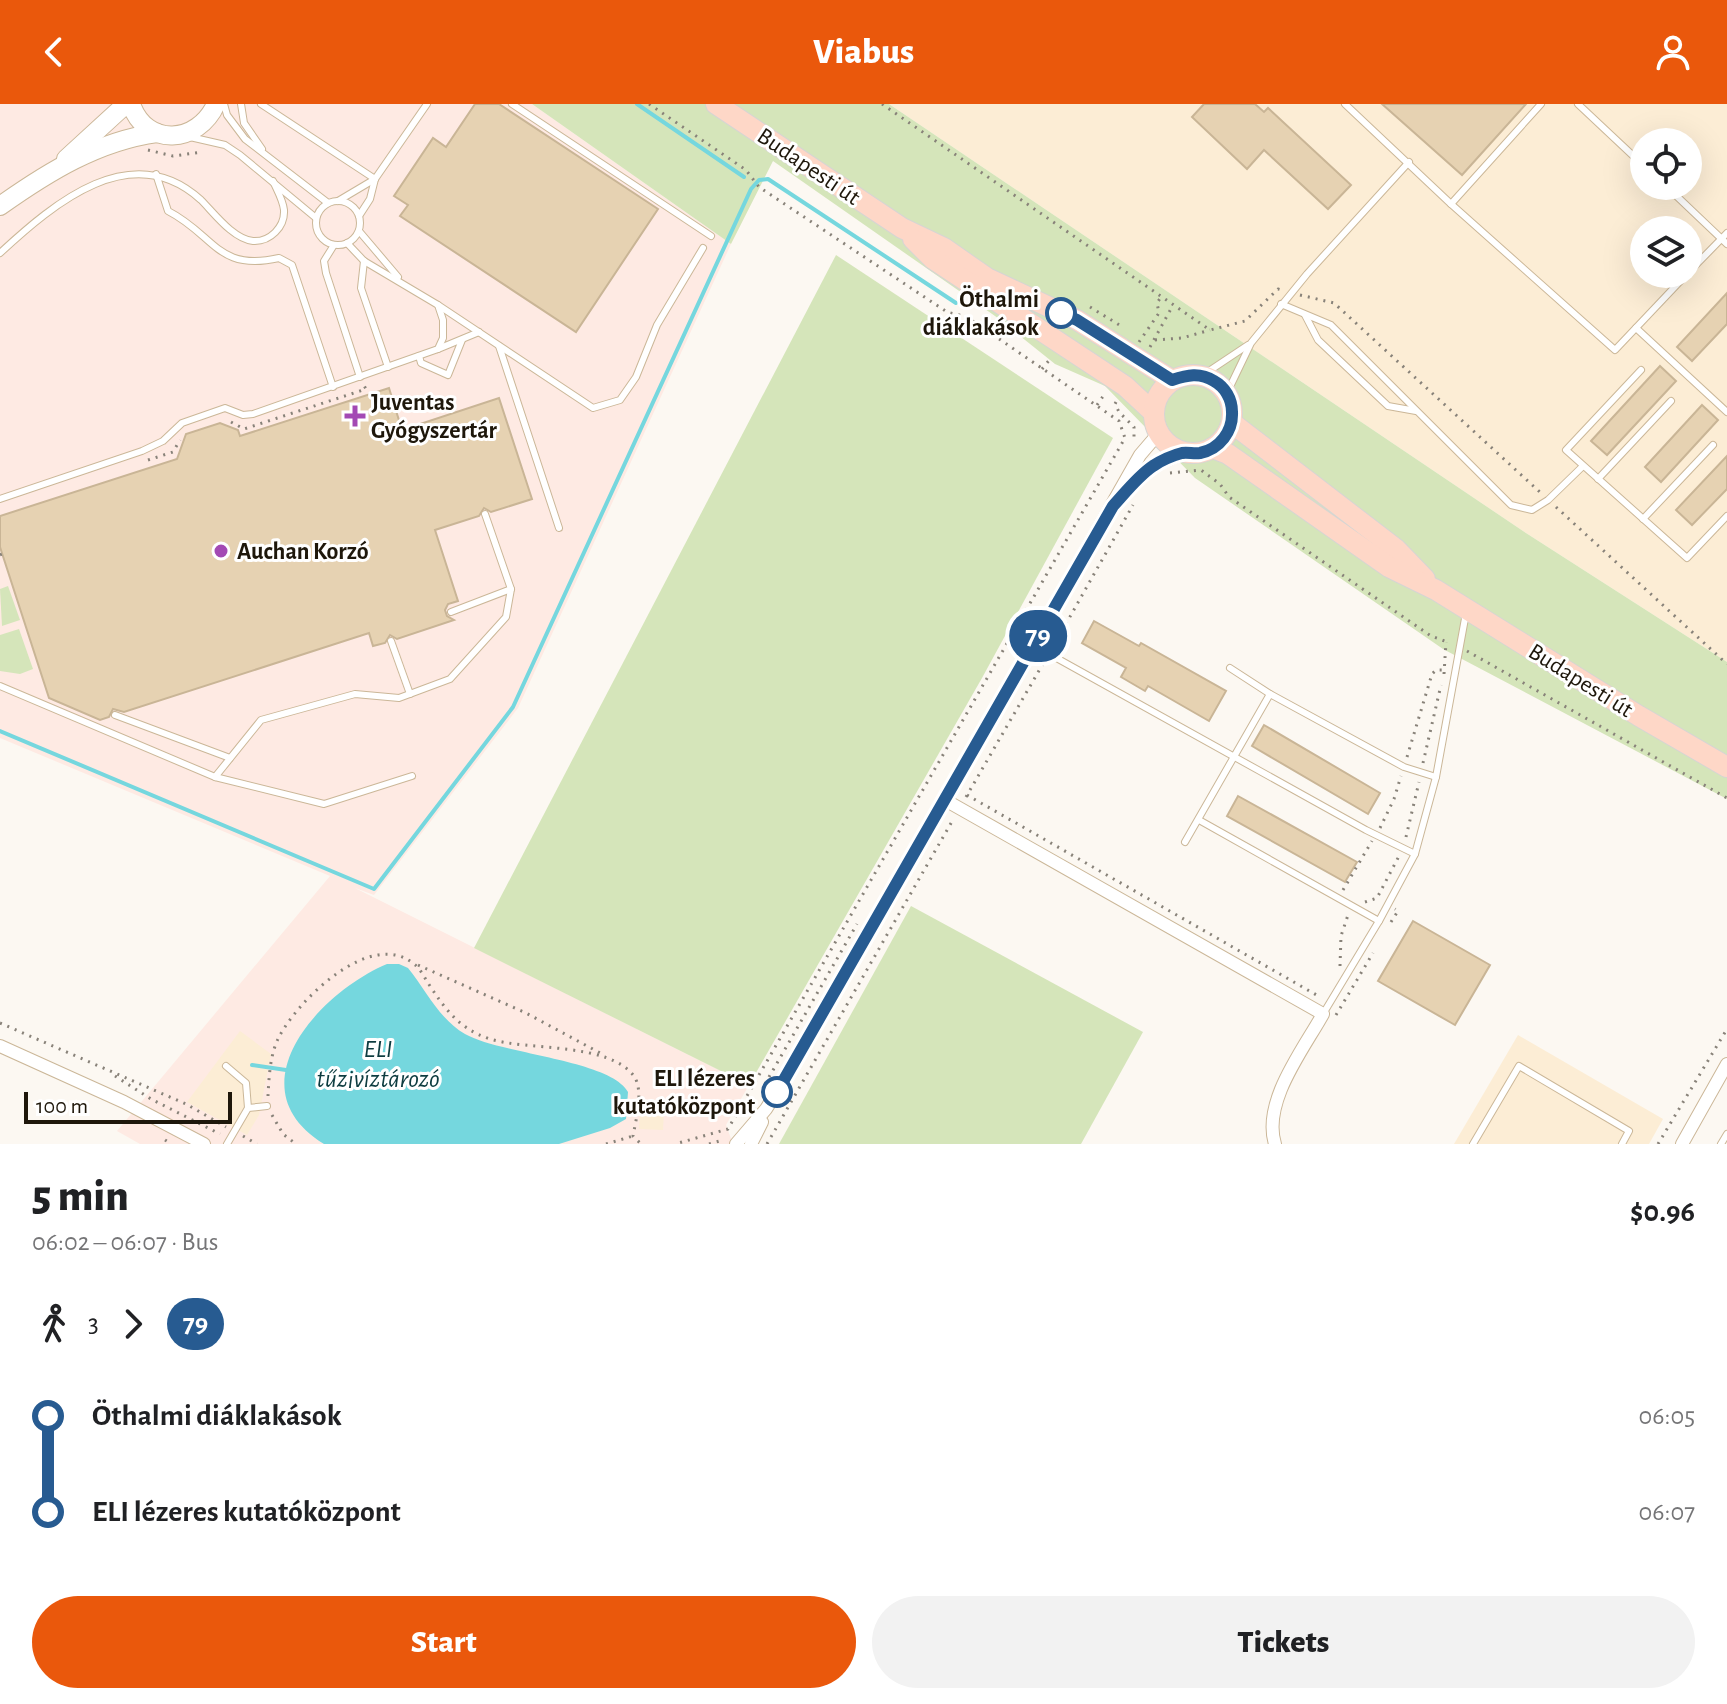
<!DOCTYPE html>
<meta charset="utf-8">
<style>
:root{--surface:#fff;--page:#f2f2f2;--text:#202124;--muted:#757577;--accent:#ea580c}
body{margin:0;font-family:"Alegreya Sans",sans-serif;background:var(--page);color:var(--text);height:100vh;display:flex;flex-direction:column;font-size:30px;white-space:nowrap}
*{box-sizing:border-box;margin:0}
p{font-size:26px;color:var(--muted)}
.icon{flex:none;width:44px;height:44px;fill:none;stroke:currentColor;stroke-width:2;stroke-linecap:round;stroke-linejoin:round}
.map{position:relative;height:1040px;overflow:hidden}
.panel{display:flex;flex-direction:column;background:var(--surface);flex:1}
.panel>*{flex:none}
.badge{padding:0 16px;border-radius:26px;font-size:28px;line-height:52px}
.controls{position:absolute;left:1630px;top:24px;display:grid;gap:16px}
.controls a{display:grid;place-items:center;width:72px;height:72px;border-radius:50%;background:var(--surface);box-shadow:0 8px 32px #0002;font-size:40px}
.scale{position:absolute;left:24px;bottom:20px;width:208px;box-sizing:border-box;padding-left:8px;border:4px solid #1e170b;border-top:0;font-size:22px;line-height:28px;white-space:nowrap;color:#1e170b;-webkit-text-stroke:6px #fff;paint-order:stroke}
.map>.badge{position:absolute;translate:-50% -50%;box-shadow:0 0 0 4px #fff}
.legs{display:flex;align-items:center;gap:12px;height:88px;padding:0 32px;font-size:26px}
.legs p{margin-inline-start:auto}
.headline{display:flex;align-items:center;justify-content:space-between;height:136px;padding:0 32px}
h1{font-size:44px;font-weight:800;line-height:60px}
.primary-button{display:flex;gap:16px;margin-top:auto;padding:16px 32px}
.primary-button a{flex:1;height:92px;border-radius:48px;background:var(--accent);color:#fff;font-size:32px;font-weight:800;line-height:92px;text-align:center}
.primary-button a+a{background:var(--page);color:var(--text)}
ul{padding:0 32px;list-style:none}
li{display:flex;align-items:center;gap:28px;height:96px;font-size:30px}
li i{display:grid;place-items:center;width:12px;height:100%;margin:0 10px;background:currentColor}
li i::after{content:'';width:20px;height:20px;margin:-10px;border:6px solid;border-radius:50%;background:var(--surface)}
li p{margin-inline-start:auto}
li:first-child i{background:linear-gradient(#0000 50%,currentColor 0)}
li:last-child i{background:linear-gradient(currentColor 50%,#0000 0)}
header{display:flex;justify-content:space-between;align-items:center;height:104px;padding:0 32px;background:var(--accent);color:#fff;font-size:36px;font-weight:800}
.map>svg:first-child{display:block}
.commercial{fill:#feeae3}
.built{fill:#fcedd5;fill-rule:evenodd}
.green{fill:#d5e5ba}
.water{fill:#75d7de}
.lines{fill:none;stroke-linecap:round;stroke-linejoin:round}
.stream{stroke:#75d7de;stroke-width:4}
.building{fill:#e6d2b2;stroke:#c9b596;stroke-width:2}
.lane-casing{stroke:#cbb798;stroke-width:8}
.street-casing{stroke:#cbb798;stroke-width:14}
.secondary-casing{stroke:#cbb798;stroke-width:20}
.primary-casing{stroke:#d6d5d3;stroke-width:22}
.path{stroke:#888279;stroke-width:3;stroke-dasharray:2 6;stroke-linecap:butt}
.lane{stroke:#fff;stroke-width:6}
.street{stroke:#fff;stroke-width:12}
.secondary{stroke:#fff;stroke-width:18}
.primary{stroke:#fed7c7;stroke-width:20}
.line-1-casing{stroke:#fff;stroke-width:18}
.line-1{stroke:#275b91;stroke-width:12}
.stop-1-dot{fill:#fff;stroke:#275b91;stroke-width:4}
.poi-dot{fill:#a349b4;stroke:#fff;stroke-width:3}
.labels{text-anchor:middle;stroke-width:6;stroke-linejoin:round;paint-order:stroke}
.street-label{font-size:24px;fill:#1e170b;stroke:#fff}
.stop-label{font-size:24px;font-weight:bold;fill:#1e170b;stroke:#fff;text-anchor:end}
.poi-label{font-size:24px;font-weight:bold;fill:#1e170b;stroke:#fff;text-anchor:start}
.water-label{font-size:26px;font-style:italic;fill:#0d3c40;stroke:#fff}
</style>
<header><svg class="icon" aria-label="back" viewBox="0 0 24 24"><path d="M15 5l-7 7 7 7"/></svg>Viabus<svg class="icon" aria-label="person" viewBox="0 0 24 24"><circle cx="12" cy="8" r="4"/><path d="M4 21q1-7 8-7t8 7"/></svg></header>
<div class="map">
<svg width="1727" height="1040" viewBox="0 0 1727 1040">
<rect width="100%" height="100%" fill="#fcf8f2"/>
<polygon class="commercial" points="0,0 532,0 731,140 518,604 374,791 355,784 749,981 726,1021 733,1040 140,1040 117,1027 330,772 0,634"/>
<g class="built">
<path d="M 889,0 L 1727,0 L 1727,558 L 1523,427 ZM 1644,38 L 1688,38 L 1688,82 L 1644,82 ZM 1644,126 L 1688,126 L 1688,170 L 1644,170 Z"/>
<polygon points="240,927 271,950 259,1011 247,1031 187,998"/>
<polygon points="1518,931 1663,1015 1649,1040 1454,1040"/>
<polygon points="640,1006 664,1007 663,1026 639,1025"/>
</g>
<g class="green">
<polygon points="532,0 889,0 1523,427 1727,558 1727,695 1443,545 1195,374 1105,282 1055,260 995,212 773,57 731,140"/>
<polygon points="836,151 1113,334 982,574 749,981 474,844"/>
<polygon points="8,482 20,516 2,522 0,485"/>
<polygon points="19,525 33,565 20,570 0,567 0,531"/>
<polygon points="911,802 1143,928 1081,1040 779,1040"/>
</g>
<path class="water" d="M 387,860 L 399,860 L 408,864 C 426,886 439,915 465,930 C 500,950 611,956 628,988 L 626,1015 L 610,1024 L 559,1040 L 324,1040 C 232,983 320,888 387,860 Z"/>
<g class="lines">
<g class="stream">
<polyline points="637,0 744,73"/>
<polyline points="0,627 374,785 513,603 751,85 759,76 768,75 956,199"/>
<polyline points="252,961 286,966"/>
</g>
</g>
<g class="building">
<polygon points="475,0 499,0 658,105 576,228 400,112 408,101 394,92 433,34 446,43"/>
<polygon points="1204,0 1255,0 1264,8 1268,4 1351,81 1328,105 1264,46 1247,65 1192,13"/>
<polygon points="1382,0 1526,0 1462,71"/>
<polygon points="1727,189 1727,220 1692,257 1677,243"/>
<polygon points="1660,262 1676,277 1607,351 1591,337"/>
<polygon points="389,284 402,326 499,294 532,395 491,408 484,404 479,412 435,426 458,497 448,500 445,506 447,512 454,516 397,535 390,531 385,539 373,542 369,529 124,608 113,605 109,613 100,616 49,594 0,443 0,412 177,355 186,330 220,319 238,326 240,332"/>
<polygon points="1702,301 1718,316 1661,378 1645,363"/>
<polygon points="1727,352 1727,385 1692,421 1676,406"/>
<polygon points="1094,517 1139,542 1141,539 1226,587 1209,617 1148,582 1145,587 1121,573 1126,564 1082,539"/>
<polygon points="1264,621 1380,689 1368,710 1252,642"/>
<polygon points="1238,692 1357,758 1345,778 1227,712"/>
<polygon points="1413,817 1490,861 1455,921 1378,877"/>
</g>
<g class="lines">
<g class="lane-casing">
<g id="lane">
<polyline points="224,0 227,11 245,35 328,99"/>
<polyline points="241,0 244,19 262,45"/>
<polyline points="261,0 375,75 427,0"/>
<polyline points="512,0 711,132"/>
<polyline points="1345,0 1451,100 1615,246 1687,170"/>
<polyline points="1578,0 1644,62"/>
<polyline points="190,33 225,41 240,51 316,114"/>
<path d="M 156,70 L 168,107 C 215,131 217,168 279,154 L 292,161 L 333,283"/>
<polyline points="1666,82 1727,140"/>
<circle cx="338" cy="119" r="22"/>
<polyline points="338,97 375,75"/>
<polyline points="1451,100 1541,0"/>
<polyline points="359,112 370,95 375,75"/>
<polyline points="359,127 398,173"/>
<polyline points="334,141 324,157 326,169 360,273"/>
<path d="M 0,149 C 54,99 132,33 201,96 C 214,109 233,135 253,137 C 270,138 285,123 284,106 C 283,96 277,86 273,77"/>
<polyline points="364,157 361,184 388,263"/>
<polyline points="1688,169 1727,129"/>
<polyline points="1281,200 1331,221 1511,401 1532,406 1548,396 1583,362"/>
<polyline points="438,201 593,304 620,296 636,273 657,221 703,144"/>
<polyline points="1305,211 1318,236 1388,302 1416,307"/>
<polyline points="1636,224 1727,308"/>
<polyline points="499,242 559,424"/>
<polyline points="438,245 479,228"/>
<polyline points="419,252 421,259 448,271 462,236"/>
<polyline points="1641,266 1566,346 1687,454 1727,412"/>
<polyline points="1203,271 1248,241"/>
<polyline points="1227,289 1251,239 1307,170 1409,58"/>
<polyline points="1598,375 1671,297"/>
<polyline points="0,395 142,347 163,337 182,319 225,304 243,311 253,310 438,245 443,234 443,216 438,201 364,157 347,139"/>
<polyline points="1643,415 1713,341"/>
<polyline points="451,508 511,485"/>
<polyline points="391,537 410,590"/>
<polyline points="1033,541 1366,726 1415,750"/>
<polyline points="1230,564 1270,590 1404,663 1436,673"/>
<polyline points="0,582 215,673 324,700 412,672"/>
<polyline points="115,611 230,654"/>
<polyline points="215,673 261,616 355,590 399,594 450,575 506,513 511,485 485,410"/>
<polyline points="1199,716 1379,817"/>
<polyline points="1185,738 1270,590"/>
<polyline points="1323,910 1379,817 1415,750 1436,673 1466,509"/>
<polyline points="226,962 246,979 248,1004"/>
<polyline points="227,1040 248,1004 267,1002"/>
<polyline points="1473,1040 1519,962 1629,1027 1622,1040"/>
<polyline points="1721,1040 1727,1030"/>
</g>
</g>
<g class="street-casing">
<g id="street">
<polyline points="1124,391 1153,362 1183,349"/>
<path d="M 945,696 L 1323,910 C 1303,946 1262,998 1275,1040"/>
<polyline points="0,942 124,998 204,1040"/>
<polyline points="736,1040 766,1005 788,970 1140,351 1158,330"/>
<polyline points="751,1040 762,1018"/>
<polyline points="1682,1040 1727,960"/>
</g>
</g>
<g class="secondary-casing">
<g id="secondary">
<path d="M 131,0 C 146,44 198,40 216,0"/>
<polyline points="66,55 126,0"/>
<path d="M 0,102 C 48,68 98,37 157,29"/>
</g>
</g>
<g class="primary-casing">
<g id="primary">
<polyline points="716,0 902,124 944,144 987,174 1077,216 1172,276"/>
<polyline points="913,135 933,155 1125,282 1153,308"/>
<circle cx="1193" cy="310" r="39"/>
<polyline points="1232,319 1396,445 1425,475"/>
<polyline points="1213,344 1228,350 1389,463 1436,486 1639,612 1727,663"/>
</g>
</g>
<g class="path">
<polyline points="649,0 746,66 759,83 947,208 967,213 1119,317 1125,334 728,1025 675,1040"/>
<polyline points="882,0 1210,226 1245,217 1278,185 1282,186"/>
<polyline points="148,46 173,52 203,48"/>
<polyline points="1300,191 1334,199 1542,390"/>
<polyline points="1090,203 1121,222"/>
<polyline points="1155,236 1182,234 1210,226"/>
<polyline points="1139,238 1159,209 1157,199 1161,193"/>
<polyline points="1150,243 1173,201"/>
<polyline points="1042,265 1051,254"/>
<polyline points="1116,298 1115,300 1119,308 1134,323 1134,338"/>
<polyline points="1097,301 1106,288"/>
<polyline points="231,318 244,325 366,285 363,280"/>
<polyline points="148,356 173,348 180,336"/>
<polyline points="1170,369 1201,366 1220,380 1229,393 1431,532 1450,539"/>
<polyline points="1556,403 1727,560"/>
<polyline points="0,451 2,450"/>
<polyline points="1054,541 1133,401"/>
<polyline points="1467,547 1727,694"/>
<polyline points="1444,570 1446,538"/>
<polyline points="1407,653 1432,570 1436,566 1444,566"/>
<polyline points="1423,659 1441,581"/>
<polyline points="967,691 1320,893"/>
<polyline points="966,693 1044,558"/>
<polyline points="1380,724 1394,695 1401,672"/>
<polyline points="1406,733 1419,678"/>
<polyline points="1343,786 1372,737"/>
<polyline points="1365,798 1377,794 1399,752"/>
<polyline points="1391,818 1398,807 1395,805"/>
<polyline points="418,861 526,909 602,950"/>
<polyline points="1340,862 1341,832 1348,811"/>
<polyline points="1336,911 1373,849"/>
<polyline points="0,919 186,1000 226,1023"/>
<polyline points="115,972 151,995 220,1030"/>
<polyline points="765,980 857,820"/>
<path d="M 268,992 C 269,973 270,950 279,933 C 298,896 371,824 414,860 C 420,864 424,873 428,879 C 445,905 459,925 490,935 C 529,947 608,938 634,972 C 644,987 636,1015 633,1032 L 641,1040"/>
<polyline points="272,1011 283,1030 296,1040"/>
<polyline points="243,1032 257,1040"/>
<polyline points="165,1036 171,1040"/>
<polyline points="606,1040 633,1032"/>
<polyline points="709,1040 723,1036"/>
<polyline points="767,1040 954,714"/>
<polyline points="1658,1040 1727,925"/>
</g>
<use href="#lane" class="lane"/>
<use href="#street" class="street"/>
<use href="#secondary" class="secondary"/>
<use href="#primary" class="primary"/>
</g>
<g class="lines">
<g class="line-1-casing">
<path id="line-1" d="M 777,988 L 1113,402 C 1125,389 1138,372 1153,362 C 1160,357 1173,351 1182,349 C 1188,348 1194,350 1200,349 C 1220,345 1233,327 1232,308 C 1232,295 1225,283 1214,277 C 1200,268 1187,271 1172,276 L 1077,216 L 1061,209"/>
</g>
<use href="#line-1" class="line-1"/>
</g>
<g class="stop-1-dot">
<circle cx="1061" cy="209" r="14"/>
<circle cx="777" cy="988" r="14"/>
</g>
<g class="poi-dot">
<path d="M351 300h8v8h8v8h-8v8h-8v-8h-8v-8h8z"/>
<circle cx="221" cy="447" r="8"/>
</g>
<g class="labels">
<g class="street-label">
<text transform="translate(809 62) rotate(34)" y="8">Budapesti út</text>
<text transform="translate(1581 576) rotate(32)" y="8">Budapesti út</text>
</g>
<g class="stop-label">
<text x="1039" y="203">Öthalmi<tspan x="1039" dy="28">diáklakások</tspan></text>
<text x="755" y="982">ELI lézeres<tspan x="755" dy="28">kutatóközpont</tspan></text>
</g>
<g class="poi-label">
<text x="371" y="306">Juventas<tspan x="371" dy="28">Gyógyszertár</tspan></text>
<text x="237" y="455">Auchan Korzó</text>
</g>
<g class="water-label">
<text x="378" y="953">ELI<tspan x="378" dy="30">tűzivíztározó</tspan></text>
</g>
</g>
</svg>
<div class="controls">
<a><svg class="icon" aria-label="locate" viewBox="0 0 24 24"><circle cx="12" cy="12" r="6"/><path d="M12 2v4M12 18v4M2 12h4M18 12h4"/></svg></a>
<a><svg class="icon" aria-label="layers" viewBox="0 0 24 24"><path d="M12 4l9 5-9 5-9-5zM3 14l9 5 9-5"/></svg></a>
</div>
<div class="scale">100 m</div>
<b class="badge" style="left:1038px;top:532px;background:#275b91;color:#fff">79</b>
</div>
<section class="panel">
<div class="headline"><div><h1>5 min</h1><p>06:02 – 06:07 · Bus</p></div><b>$0.96</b></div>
<div class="legs"><svg class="icon" aria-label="walk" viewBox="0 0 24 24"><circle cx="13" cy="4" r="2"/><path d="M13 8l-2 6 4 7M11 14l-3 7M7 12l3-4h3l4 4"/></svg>3<svg class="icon" aria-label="forward" viewBox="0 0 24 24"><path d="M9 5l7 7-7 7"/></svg><b class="badge" style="background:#275b91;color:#fff">79</b></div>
<ul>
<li><i style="color:#275b91"></i><b>Öthalmi diáklakások</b><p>06:05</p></li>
<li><i style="color:#275b91"></i><b>ELI lézeres kutatóközpont</b><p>06:07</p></li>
</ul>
<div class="primary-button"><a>Start</a><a>Tickets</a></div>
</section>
